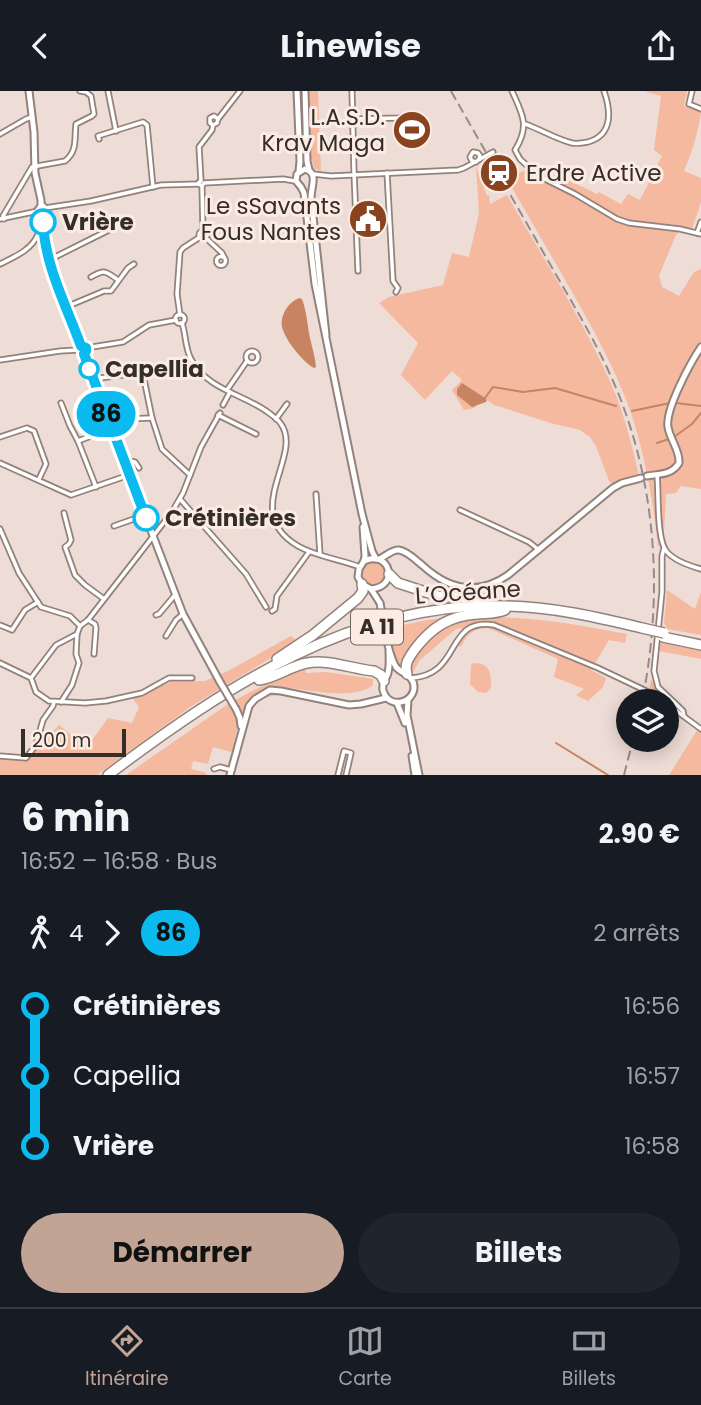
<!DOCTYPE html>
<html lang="fr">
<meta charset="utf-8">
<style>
:root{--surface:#171b24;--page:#20242c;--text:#f1f3f6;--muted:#9ea1a6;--line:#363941;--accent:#c2a495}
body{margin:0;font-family:Poppins,sans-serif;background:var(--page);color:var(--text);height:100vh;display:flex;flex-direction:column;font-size:26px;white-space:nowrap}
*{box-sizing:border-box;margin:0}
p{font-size:23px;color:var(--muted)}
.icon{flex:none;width:38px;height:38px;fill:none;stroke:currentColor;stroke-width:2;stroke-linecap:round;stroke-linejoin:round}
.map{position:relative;height:684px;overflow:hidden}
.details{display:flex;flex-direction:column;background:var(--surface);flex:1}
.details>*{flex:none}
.badge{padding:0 14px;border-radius:23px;font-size:24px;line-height:46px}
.buttons{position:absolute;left:616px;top:598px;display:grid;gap:14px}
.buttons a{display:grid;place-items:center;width:63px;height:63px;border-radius:50%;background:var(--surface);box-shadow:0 4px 18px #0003;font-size:35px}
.scale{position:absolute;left:21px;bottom:18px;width:105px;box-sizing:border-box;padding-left:7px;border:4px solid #342e2b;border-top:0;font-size:19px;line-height:24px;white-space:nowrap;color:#342e2b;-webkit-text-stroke:5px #fcebe3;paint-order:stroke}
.map>.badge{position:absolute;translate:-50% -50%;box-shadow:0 0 0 4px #fff}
.legs{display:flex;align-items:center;gap:10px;height:77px;padding:0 21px;font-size:23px}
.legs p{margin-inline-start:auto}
.summary{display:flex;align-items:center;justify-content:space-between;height:119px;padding:0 21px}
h1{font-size:38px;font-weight:700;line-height:52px}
.primary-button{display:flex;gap:14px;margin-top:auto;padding:14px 21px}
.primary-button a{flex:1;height:80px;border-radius:42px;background:var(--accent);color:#111;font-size:28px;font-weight:700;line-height:80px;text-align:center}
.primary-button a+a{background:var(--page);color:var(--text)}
ul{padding:0 21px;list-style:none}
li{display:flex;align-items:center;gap:24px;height:70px;font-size:26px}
li i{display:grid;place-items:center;width:10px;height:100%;margin:0 9px;background:currentColor}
li i::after{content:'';width:18px;height:18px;margin:-9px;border:5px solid;border-radius:50%;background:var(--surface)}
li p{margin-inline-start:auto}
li:first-child i{background:linear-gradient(#0000 50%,currentColor 0)}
li:last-child i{background:linear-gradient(currentColor 50%,#0000 0)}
header{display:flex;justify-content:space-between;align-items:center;height:91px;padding:0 21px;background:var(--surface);font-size:32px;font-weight:700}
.tab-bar{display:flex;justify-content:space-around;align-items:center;height:98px;border-top:2px solid var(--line);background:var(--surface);font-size:19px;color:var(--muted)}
.tab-bar a{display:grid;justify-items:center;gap:4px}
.tab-bar .selected{color:var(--accent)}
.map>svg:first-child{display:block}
.green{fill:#f4b99e}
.water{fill:#c88362}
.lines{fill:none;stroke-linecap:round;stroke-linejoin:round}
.stream{stroke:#c88362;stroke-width:2}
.street-casing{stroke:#92827b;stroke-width:7}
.secondary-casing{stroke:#92827b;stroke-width:9}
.highway-casing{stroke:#92827b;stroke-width:12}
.street{stroke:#fff;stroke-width:3.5}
.secondary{stroke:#fff;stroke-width:5}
.highway{stroke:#fff;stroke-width:9}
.rail{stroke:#978b86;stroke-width:2;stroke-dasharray:10 5;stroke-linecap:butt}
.street-bridge-casing{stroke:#92827b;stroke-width:7;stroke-linecap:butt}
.secondary-bridge-casing{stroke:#92827b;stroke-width:9;stroke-linecap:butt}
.highway-bridge-casing{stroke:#92827b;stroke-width:12;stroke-linecap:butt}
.street-bridge{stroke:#fff;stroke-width:3.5}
.secondary-bridge{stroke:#fff;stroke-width:5}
.highway-bridge{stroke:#fff;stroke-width:9}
.line-1-casing{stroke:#fff;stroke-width:16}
.line-1{stroke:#0bbbef;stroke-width:10}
.stop-1-dot{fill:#fff;stroke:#0bbbef;stroke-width:3.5}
.labels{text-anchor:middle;stroke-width:6;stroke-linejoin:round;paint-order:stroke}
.shield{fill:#fcebe3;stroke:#706762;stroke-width:2}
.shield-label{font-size:21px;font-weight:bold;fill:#342e2b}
.poi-label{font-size:23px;fill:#342e2b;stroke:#fcebe3;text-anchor:end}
.stop-label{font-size:23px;font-weight:bold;fill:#342e2b;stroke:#fcebe3;text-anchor:start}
.street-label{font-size:23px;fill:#342e2b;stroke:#fcebe3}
</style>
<header><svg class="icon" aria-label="back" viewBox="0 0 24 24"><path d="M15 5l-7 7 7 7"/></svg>Linewise<svg class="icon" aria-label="share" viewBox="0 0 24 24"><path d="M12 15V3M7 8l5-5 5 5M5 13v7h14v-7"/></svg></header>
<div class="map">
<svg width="701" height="684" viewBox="0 0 701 684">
<rect width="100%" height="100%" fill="#eeddd6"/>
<g class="green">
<polygon points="307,0 318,0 321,80 314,78 312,69 310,69"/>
<path d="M 644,0 L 687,0 L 684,14 L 689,17 L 701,21 C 698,42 692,61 684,80 L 701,87 L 701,111 L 692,138 L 682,135 L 675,146 L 659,185 L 662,196 L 679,205 L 694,181 L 701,178 L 701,398 L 681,395 L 676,402 L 666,403 L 664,442 L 667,455 L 658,455 C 653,409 645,363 630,319 C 614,275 591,234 568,194 C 548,159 527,123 507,88 L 525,79 L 547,92 L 550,84 L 570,90 L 597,103 L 599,101 L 621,113 L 628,103 L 640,109 L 662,65 L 654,59 L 661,5 Z"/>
<path d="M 476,75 L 487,105 L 489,104 L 490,113 L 507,104 C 544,169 589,238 617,307 C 627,334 634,362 640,390 L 639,393 L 617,397 L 609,390 L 596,355 L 590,346 L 580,339 L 550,332 L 504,317 L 494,314 L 485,307 L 474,317 L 464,319 L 452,299 L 462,289 L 452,280 L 425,309 L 401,284 L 418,252 L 379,212 L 389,206 L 443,194 L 452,162 L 469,166 L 479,122 Z"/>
<circle cx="373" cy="482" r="13"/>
<polygon points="667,499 695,518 701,501 701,544 667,538 664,532"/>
<path d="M 489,526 C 536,526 581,534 627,543 L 625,552 L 609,549 L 591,579 L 606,587 L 603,596 L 588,610 L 576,604 L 584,598 L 554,586 L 558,568 L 488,537 C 474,537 467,543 461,556 L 458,554 L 464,543 L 462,537 L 456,538 L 420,569 L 412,583 L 400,576 L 393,559 L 389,537 L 427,529 L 443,527 L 449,532 Z"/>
<polygon points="291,545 296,549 284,559 190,616 97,684 0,684 0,667 26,670 59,634 87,656 108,627 132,632 139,616 133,608 170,591 205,590 228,580"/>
<polygon points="660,551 701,559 701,568 659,560"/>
<path d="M 473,572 C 491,572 491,583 491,597 L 486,602 L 478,601 L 470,593 L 471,574 Z"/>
<path d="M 305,578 L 306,582 L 326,581 L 373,588 L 373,594 C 355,609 314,600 291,597 L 290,605 C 272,602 253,607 248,627 L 239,631 L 232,661 L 213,656 L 208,673 L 193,670 L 191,678 L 206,682 L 206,684 L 126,684 L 228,613 L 252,600 L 298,579 Z"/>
<path d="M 651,588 C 660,603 673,613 682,627 L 674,629 L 667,623 L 667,611 L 650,611 L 648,609 Z"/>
<polygon points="698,638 701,640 701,684 669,684"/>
</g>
<g class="water">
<path d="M 299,207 L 302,208 C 306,219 307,229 309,242 C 311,253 315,264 316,276 L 314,277 C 303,271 287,251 283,239 C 278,227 288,211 299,207 Z"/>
<polygon points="462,292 485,307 487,309 486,311 472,316 457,304 457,298"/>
</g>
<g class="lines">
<g class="stream">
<polyline points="485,307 493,296 523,301 555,297 616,315"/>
<polyline points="676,312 701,315"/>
<polyline points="632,320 670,312"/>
<polyline points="674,346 692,333 701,322"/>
<polyline points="657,352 669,348"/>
<polyline points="556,652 608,684"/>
</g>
<g class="street-casing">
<g id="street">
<polyline points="108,0 116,40"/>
<polyline points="352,0 354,81 358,180"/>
<path d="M 512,0 C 523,24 530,35 515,59 L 520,68 L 537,84 L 575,103 L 617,128 L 629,132 L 680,138 L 701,143"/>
<polyline points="692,0 689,13 701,18"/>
<polyline points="353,28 399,27 409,23"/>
<path d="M 525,33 C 540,38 556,48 572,52 C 577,53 583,52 588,51 C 613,44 611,20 604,0"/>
<polyline points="213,34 210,32 210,27 214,25 218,28"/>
<polyline points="0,43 26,28 32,26"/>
<polyline points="99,48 98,45 143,31 147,34 153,96"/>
<polyline points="476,71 472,70 470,66 473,61 478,62 480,65 479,68"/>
<polyline points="387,82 393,190 398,197 396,201"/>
<polyline points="313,83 331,85 458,79 464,77 493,61"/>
<polyline points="201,90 199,56 212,39 213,34 217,32 218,28 240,0"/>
<polyline points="199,91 199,93 202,95 204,92 283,88 295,90"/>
<polyline points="202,95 203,140"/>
<polyline points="45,117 91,110 161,94 199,93"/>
<polyline points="0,128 38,120"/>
<path d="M 4,128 L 3,125 L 32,76 L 65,70 C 78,60 74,47 76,33 L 92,25 L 94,23 L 91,5 L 86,1 L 80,0"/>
<circle cx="203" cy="144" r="4"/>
<polyline points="697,142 701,131"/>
<polyline points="206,147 222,162 224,166"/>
<circle cx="221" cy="170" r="4.5"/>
<polyline points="49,169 109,139 108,137"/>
<path d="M 0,173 C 14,166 32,159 38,143 L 44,141"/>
<path d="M 91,186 C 105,178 105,180 118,189"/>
<polyline points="66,216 104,200 111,200 128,177 134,173"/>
<circle cx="180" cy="228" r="4.5"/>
<polyline points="180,224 177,203 180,161 183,157 200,146"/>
<path d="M 182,232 C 186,244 185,257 191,268 C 207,299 244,303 269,322 C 273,325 279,329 281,333 C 304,365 239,421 298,455 C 317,466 340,468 360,476"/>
<polyline points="86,257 123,251 149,234 176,229"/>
<circle cx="252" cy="266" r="6"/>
<polyline points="0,269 60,260 78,259"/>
<polyline points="93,288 137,282 141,281 141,275"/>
<polyline points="144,288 152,327 162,358 190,384"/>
<polyline points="227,299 247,270"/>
<polyline points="61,312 70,335 78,350 96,396"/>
<polyline points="223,314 230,301"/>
<polyline points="218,324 256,343"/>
<polyline points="276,328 287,313"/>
<polyline points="110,333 124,328 152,327"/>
<polyline points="0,346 27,337 34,340 46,373 39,388"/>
<polyline points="78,350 112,337"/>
<polyline points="124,369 135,371 139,377"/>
<polyline points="0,372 71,404 129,384"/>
<path d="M 657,384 C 659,401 656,449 667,461 C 675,470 690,475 701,478"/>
<polyline points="316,403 320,463"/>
<polyline points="180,408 246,483 266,516"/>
<polyline points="460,419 529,451 539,459"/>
<polyline points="64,422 71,449 69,453 65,456 75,484 85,494 104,508"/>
<polyline points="114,435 145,424"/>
<polyline points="0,438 19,482 41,516 70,525 80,535"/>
<polyline points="664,457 662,465 662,501 654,580 658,596 678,615 683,620 684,625"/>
<polyline points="272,520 275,518 277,505 309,461"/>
<polyline points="156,524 159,523 175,504"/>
<polyline points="88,529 95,533 96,537 94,563"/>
<polyline points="0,534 12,539 25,519 38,511"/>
<polyline points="166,545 176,529 183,523"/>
<polyline points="0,572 31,587"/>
<polyline points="192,587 169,587 142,602 106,610 85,612 49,610 36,601 31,587 56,554 77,543 80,535 88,529 172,421 183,402 201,356 220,322"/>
<path d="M 411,587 C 463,584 444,526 494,534 L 598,577 L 640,597"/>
<polyline points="652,603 664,611"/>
<polyline points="61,611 72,594 79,572 76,563 77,543"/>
<polyline points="667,613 701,638"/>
<polyline points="0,665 26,667 36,654 43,629 53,615 54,611"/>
<polyline points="214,678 220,676 231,679"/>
<polyline points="338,684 344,660 351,662 346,684"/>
</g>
</g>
<g class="secondary-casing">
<g id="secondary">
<polyline points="29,0 34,41 35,82 41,109 41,115 38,119 39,121 43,122"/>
<polyline points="297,0 300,70 299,80"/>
<polyline points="305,0 307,70 309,79"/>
<path d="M 41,115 L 43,115 L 45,118 C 31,141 71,229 81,255 L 86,257 L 86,260 L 84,263 L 93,288 L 183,523 L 220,591"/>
<path d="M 326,244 L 311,107 C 311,95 319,82 305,78 L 297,83 L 296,90 L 301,96 L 304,102 L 315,193 L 362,423 L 372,460 L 376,468"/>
<path d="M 647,385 C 659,383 672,384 679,372 C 680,359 670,349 668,336 C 665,318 691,271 701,256"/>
<polyline points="363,436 365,465 364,470 359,478 358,486 362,493 371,498 380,512"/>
<path d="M 379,468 C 385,466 392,458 399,459 C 407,460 416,469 422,474 C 448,498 477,506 508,484 L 613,397 L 622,392 L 641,387"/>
<path d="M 364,470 C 390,458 400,496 371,498"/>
<path d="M 387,550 C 389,558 391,568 396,576 C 402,583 413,584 414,595 C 415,612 390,618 384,602 C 380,594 386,589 388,582 C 390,574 389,567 389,559"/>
<polyline points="408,609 407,624 419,684"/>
<polyline points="397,612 405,632"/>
<polyline points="236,618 240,627 241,635"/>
<polyline points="412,665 415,684"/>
<polyline points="230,684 249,615 255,608 270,599 281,600 349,614 361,613 386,607"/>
</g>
</g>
<g class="highway-casing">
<g id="highway">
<polyline points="389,483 398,492 438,505 486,509"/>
<polyline points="663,546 701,554"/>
<polyline points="277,568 313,544 358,507 363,500 362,493"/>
<path d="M 407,583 C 404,572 409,567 415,558 C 432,536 449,525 477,523 C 487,522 496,523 505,519"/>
<path d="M 259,589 C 276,587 290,575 307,572 C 329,568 352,578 374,580 L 381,584 L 384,590"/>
<path d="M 108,684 C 225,596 354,510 506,515 C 553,516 597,526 642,537"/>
</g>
</g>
<use href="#street" class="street"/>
<use href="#secondary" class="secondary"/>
<use href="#highway" class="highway"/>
<g class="rail">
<path d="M 451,0 C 484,58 518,117 551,175 C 577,220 604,264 622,312 C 658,408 662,511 642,611"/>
<polyline points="624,684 633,649"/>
</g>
<g class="street-bridge-casing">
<polyline id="street-bridge" points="640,597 652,603"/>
</g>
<g class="secondary-bridge-casing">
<g id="secondary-bridge">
<polyline points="380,512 387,550"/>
<polyline points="220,591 236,618"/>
</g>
</g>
<g class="highway-bridge-casing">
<polyline id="highway-bridge" points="642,537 664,542"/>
</g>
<use href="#street-bridge" class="street-bridge"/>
<use href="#secondary-bridge" class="secondary-bridge"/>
<use href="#highway-bridge" class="highway-bridge"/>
</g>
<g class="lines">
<g class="line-1-casing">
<path id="line-1" d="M 43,131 C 45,175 66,214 81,255 L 86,257 L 86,260 L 84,263 L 146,427"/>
</g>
<use href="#line-1" class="line-1"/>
</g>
<defs>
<g id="stadium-disc" transform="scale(2.0125)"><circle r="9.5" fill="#89431e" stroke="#fcebe3"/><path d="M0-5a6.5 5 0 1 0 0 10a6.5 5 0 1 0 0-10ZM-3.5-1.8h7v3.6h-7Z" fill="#fff"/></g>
<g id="station-disc" transform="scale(2.0125)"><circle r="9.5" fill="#89431e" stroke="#fcebe3"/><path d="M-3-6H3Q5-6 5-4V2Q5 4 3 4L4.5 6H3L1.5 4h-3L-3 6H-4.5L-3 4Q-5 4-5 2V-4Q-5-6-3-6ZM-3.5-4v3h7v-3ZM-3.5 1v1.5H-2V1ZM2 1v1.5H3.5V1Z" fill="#fff"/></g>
<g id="civic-disc" transform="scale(2.0125)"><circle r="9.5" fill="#89431e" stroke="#fcebe3"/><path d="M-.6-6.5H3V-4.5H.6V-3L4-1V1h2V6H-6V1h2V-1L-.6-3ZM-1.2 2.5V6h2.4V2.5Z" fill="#fff"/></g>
</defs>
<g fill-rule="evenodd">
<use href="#stadium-disc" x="412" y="39"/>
<use href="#station-disc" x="499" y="82"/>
<use href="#civic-disc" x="368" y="128"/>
</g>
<g class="stop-1-dot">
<circle cx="43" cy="131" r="12"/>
<circle cx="89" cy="278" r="9"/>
<circle cx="146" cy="427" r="12"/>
</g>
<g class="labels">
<rect class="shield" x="351" y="518.5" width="52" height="35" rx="5"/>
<g class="shield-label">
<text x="377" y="543">A 11</text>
</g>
<g class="poi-label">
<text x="385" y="34">L.A.S.D.<tspan x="385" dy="26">Krav Maga</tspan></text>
<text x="526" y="90" text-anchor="start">Erdre Active</text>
<text x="341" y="123">Le sSavants<tspan x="341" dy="26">Fous Nantes</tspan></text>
</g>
<g class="stop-label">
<text x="62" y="139">Vrière</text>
<text x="105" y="286">Capellia</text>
<text x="165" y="435">Crétinières</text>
</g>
<g class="street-label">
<text transform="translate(468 501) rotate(-4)" y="8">L’Océane</text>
</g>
</g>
</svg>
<div class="buttons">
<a><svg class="icon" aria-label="layers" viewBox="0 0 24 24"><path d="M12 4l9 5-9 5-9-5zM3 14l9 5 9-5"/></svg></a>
</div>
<div class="scale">200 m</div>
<b class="badge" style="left:106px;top:323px;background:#0bbbef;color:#111">86</b>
</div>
<section class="details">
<div class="summary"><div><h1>6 min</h1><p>16:52 – 16:58 · Bus</p></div><b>2.90 €</b></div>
<div class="legs"><svg class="icon" aria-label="walk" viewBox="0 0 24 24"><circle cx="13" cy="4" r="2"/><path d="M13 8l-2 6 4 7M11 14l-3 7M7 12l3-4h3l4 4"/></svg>4<svg class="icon" aria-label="forward" viewBox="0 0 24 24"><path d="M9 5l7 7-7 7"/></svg><b class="badge" style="background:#0bbbef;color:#111">86</b><p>2 arrêts</p></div>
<ul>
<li><i style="color:#0bbbef"></i><b>Crétinières</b><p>16:56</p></li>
<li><i style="color:#0bbbef"></i><span>Capellia</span><p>16:57</p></li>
<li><i style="color:#0bbbef"></i><b>Vrière</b><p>16:58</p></li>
</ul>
<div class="primary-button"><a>Démarrer</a><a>Billets</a></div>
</section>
<nav class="tab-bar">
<a class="selected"><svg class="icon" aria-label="directions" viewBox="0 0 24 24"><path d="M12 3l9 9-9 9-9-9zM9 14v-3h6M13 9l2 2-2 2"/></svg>Itinéraire</a>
<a><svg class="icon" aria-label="map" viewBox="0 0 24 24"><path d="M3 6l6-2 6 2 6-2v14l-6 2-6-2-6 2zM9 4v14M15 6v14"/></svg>Carte</a>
<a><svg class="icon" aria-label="tickets" viewBox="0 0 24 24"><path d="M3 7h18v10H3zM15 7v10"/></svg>Billets</a>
</nav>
